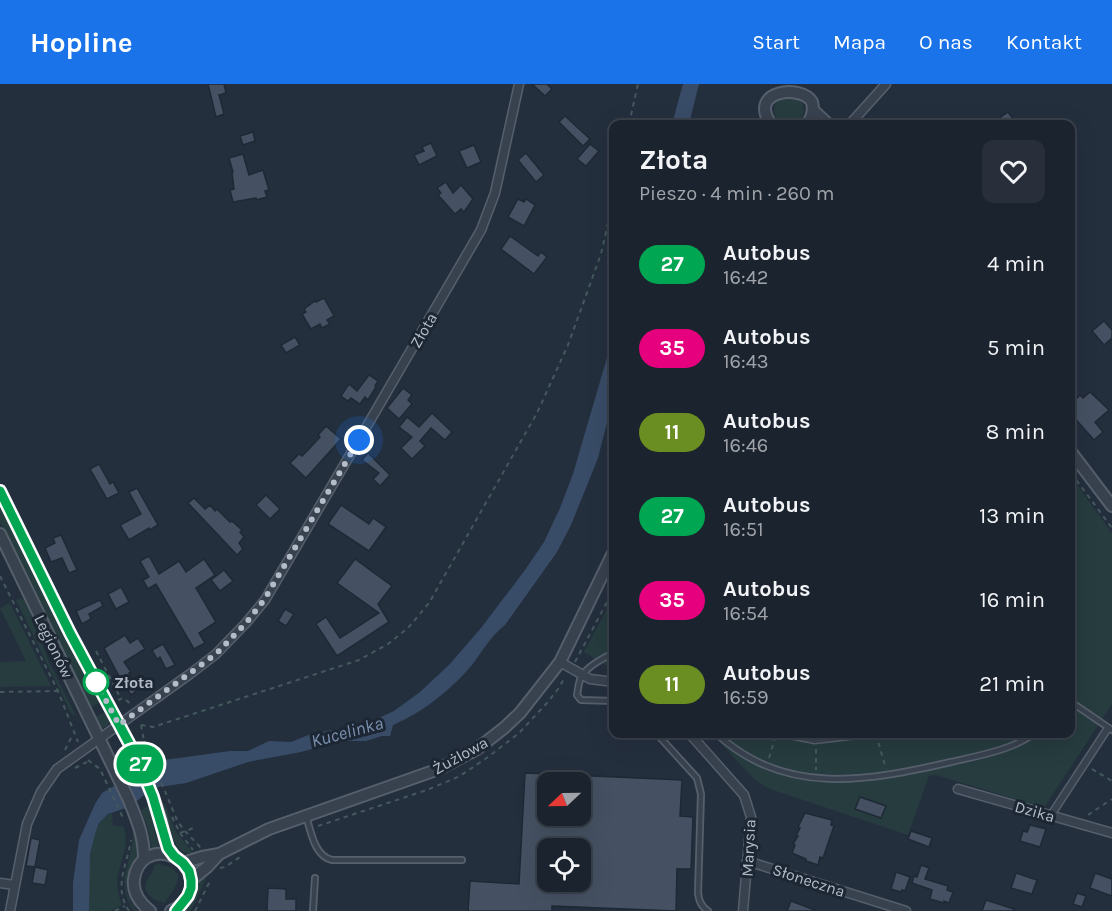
<!DOCTYPE html>
<html lang="pl">
<meta charset="utf-8">
<style>
:root{--surface:#1b232e;--page:#282f3a;--text:#f1f3f6;--muted:#a0a4aa;--line:#39404a;--accent:#1a73e8}
body{margin:0;font-family:Karla,sans-serif;background:var(--page);color:var(--text);height:100vh;display:flex;flex-direction:column;font-size:22px;white-space:nowrap}
*{box-sizing:border-box;margin:0}
p{font-size:20px;color:var(--muted)}
.icon{flex:none;width:33px;height:33px;fill:none;stroke:currentColor;stroke-width:2;stroke-linecap:round;stroke-linejoin:round}
.map{position:relative;flex:1;overflow:hidden}
.drawer{position:absolute;left:609px;top:36px;width:466px;height:618px;display:flex;flex-direction:column;background:var(--surface);border-radius:12px;box-shadow:0 6px 24px #0002,0 0 0 2px var(--line)}
.drawer>*{flex:none}
.badge{padding:0 12px;border-radius:20px;font-size:21px;line-height:39px}
.needle{width:39px;rotate:248deg}
.tools{position:absolute;left:537px;top:688px;display:grid;gap:12px}
.tools a{display:grid;place-items:center;width:54px;height:54px;border-radius:12px;background:var(--surface);box-shadow:0 6px 24px #0002,0 0 0 2px var(--line);font-size:30px}
.you{position:absolute;width:30px;height:30px;margin:-15px;border:4px solid #fff;border-radius:50%;background:#1a73e8;box-shadow:0 0 0 9px #1a73e833}
.map>.badge{position:absolute;translate:-50% -50%;box-shadow:0 0 0 3px #fff}
.round{display:grid;place-items:center;flex:none;width:63px;height:63px;border-radius:12px;background:var(--page)}
.headline{display:flex;align-items:center;justify-content:space-between;height:102px;padding:0 30px}
h1{font-size:28px;font-weight:700;line-height:45px}
ul{padding:0;list-style:none}
li{display:flex;align-items:center;gap:18px;height:84px;padding:0 30px}
li div{flex:1}
li b{display:block;font-size:22px}
li em{font-style:normal}
li .badge{min-width:66px;font-weight:700;text-align:center}
header{display:flex;align-items:center;gap:36px;box-sizing:border-box;height:84px;padding:0 30px;background:var(--accent);color:#fff}
header strong{font-size:28px}
nav{display:flex;gap:33px;margin-inline-start:auto;font-size:21px}
.map>svg:first-child{display:block}
.green{fill:#263c3f}
.water{fill:#394c67}
.building{fill:#455162;stroke:#1f2835;stroke-width:1.5;fill-rule:evenodd}
.lines{fill:none;stroke-linecap:round;stroke-linejoin:round}
.service-casing{stroke:#565f6c;stroke-width:8}
.pedestrian-casing{stroke:#565f6c;stroke-width:9}
.minor-casing{stroke:#565f6c;stroke-width:11}
.tertiary-casing{stroke:#565f6c;stroke-width:14}
.path{stroke:#44595c;stroke-width:2;stroke-dasharray:4.5 4.5;stroke-linecap:butt}
.service{stroke:#38414e;stroke-width:4.5}
.pedestrian{stroke:#38414e;stroke-width:6}
.minor{stroke:#38414e;stroke-width:8}
.tertiary{stroke:#38414e;stroke-width:10}
.line-casing{stroke:#fff;stroke-width:14}
.line{stroke:#00a651;stroke-width:9}
.walk{stroke:#b4bcc9;stroke-width:6;stroke-dasharray:0 10.8}
.stop-dot{fill:#fff;stroke:#00a651;stroke-width:3}
.labels{text-anchor:middle;stroke-width:6;stroke-linejoin:round;paint-order:stroke}
.street-label{font-size:16px;fill:#b4bcc9;stroke:#1d2633}
.stop-label{font-size:16px;font-weight:bold;fill:#b4bcc9;stroke:#1d2633;text-anchor:start}
.water-label{font-size:18px;font-style:italic;fill:#7c92b1;stroke:#1d2633}
</style>
<header>
<strong>Hopline</strong>
<nav><a>Start</a><a>Mapa</a><a>O nas</a><a>Kontakt</a></nav>
</header>
<div class="map">
<svg width="1112" height="827" viewBox="0 0 1112 827">
<rect width="100%" height="100%" fill="#242f3e"/>
<g class="green">
<circle cx="789" cy="26" r="15"/>
<polygon points="1071,393 1112,449 1112,620 1044,724 936,691 929,692 908,751 770,705 755,696 712,650 1071,650"/>
<polygon points="0,421 65,552 101,618 91,623 0,439"/>
<polygon points="21,514 25,517 28,523 49,578 75,630 74,632 71,629 16,516"/>
<polygon points="613,514 613,584 610,584 584,568"/>
<polygon points="10,519 51,602 0,603 0,578 26,577 0,524"/>
<polygon points="106,628 110,638 107,642 102,644 99,641 95,633"/>
<path d="M 165,720 L 176,748 L 194,770 C 192,770 185,769 183,768 C 171,762 168,734 163,721 Z"/>
<polygon points="149,722 160,768 153,769 147,742 141,726"/>
<path d="M 112,729 L 113,742 L 123,742 C 131,761 119,778 117,797 C 117,806 119,813 122,821 L 111,827 L 89,827 C 89,802 83,740 112,729 Z"/>
<path d="M 133,742 C 137,751 141,765 138,775 C 136,781 130,785 128,791 C 123,804 129,818 138,827 L 134,827 C 112,797 136,775 133,742 Z"/>
<path d="M 160,780 L 172,784 L 178,790 C 179,803 170,808 165,819 C 155,817 143,811 146,799 C 148,792 154,789 154,781 Z"/>
<polygon points="205,790 206,794 191,827 180,827 194,811 199,797"/>
</g>
<g class="water">
<polygon points="683,0 699,0 689,40 672,40"/>
<path d="M 613,253 L 613,315 L 598,374 L 571,441 L 557,468 L 505,541 C 491,552 483,566 472,581 C 451,606 423,628 393,641 L 390,652 L 382,652 L 366,657 L 340,657 L 301,668 L 248,678 L 186,699 L 152,704 L 137,717 L 126,724 L 108,730 L 99,739 L 95,750 L 90,770 L 89,827 L 73,827 L 73,799 L 79,756 L 95,720 L 102,709 L 157,677 L 230,667 L 248,667 L 269,657 L 291,658 L 311,650 L 332,646 L 352,644 L 370,638 L 394,627 L 420,608 L 450,580 L 481,544 L 525,486 L 544,458 L 560,424 L 573,390 Z"/>
</g>
<g class="building">
<polygon points="208,0 224,0 226,9 219,11 224,30 216,33"/>
<polygon points="532,0 547,0 552,5 545,12"/>
<polygon points="1008,28 1017,40 991,40"/>
<polygon points="565,32 590,55 583,62 559,38"/>
<polygon points="253,48 255,57 243,61 240,52"/>
<polygon points="431,59 437,72 419,81 414,71 424,67 422,63"/>
<polygon points="590,60 599,67 586,82 577,75"/>
<polygon points="474,61 481,78 467,84 459,67"/>
<polygon points="526,69 544,91 536,98 518,76"/>
<polygon points="243,70 249,91 263,86 269,106 265,107 267,113 256,116 256,114 233,118 230,106 234,105 232,88 233,88 229,74"/>
<polygon points="446,98 453,109 461,101 473,115 464,128 461,125 455,130 438,111 441,109 437,104"/>
<polygon points="518,115 524,118 526,115 535,121 524,142 508,133"/>
<polygon points="510,152 538,172 541,168 547,173 534,190 501,165"/>
<polygon points="324,214 334,232 327,236 330,240 322,244 320,240 311,245 302,230 306,228 304,225 315,217 316,218"/>
<polygon points="1104,237 1112,246 1112,254 1104,261 1092,247"/>
<polygon points="295,253 300,261 286,269 281,261"/>
<polygon points="369,291 378,297 375,302 376,303 368,316 365,313 360,320 351,314 348,317 341,312 349,300 357,307"/>
<polygon points="403,304 412,311 408,316 412,320 399,335 387,324"/>
<polygon points="1090,308 1109,326 1095,338 1103,348 1094,356 1071,330 1071,320 1080,311 1083,314"/>
<polygon points="432,329 452,348 445,356 431,344 420,357 425,362 412,375 401,364 412,353 399,343 407,333 419,343"/>
<polygon points="326,342 341,355 306,394 290,379 299,370 302,372 308,366 320,353 318,351"/>
<polygon points="368,369 390,391 380,402 373,395 379,389 362,376"/>
<polygon points="99,380 110,400 113,398 119,409 107,415 90,385"/>
<polygon points="137,404 158,441 150,446 149,444 129,456 120,441 141,430 129,408"/>
<polygon points="266,411 280,425 270,435 256,421"/>
<polygon points="194,414 205,425 210,421 215,427 217,425 230,438 232,437 242,446 240,448 244,453 239,459 243,465 237,471 188,419"/>
<polygon points="341,421 369,440 373,434 386,443 369,467 328,440"/>
<polygon points="61,451 77,486 69,489 62,474 51,478 45,464 55,459 53,454"/>
<polygon points="149,472 159,490 179,477 186,488 204,475 215,491 196,504 216,538 199,549 205,559 194,565 156,500 148,505 143,496 149,493 140,477"/>
<polygon points="355,475 392,502 378,520 389,538 337,572 316,540 326,533 340,554 379,529 337,499"/>
<polygon points="224,486 233,497 220,507 211,496"/>
<polygon points="121,503 129,518 116,525 108,510"/>
<polygon points="100,516 103,522 89,530 91,535 82,540 76,527"/>
<polygon points="285,525 294,530 286,542 278,537"/>
<polygon points="125,551 130,559 138,554 145,565 124,578 131,588 129,589 139,605 131,611 119,592 104,564"/>
<polygon points="163,560 175,581 166,585 160,573 157,575 152,566"/>
<path d="M 525,689 L 682,696 L 680,732 L 693,733 L 691,785 L 677,785 L 676,827 L 552,822 L 552,827 L 468,827 L 470,797 L 519,800 ZM 548,699 L 580,699 L 580,732 L 548,732 ZM 548,765 L 580,765 L 580,798 L 548,798 Z"/>
<polygon points="860,713 886,722 881,734 855,725"/>
<polygon points="805,729 832,736 831,741 834,742 823,774 820,773 818,781 806,777 806,775 792,769 795,761 793,760 798,752 796,752 800,744 798,743"/>
<polygon points="1030,741 1046,745 1040,763 1020,757 1023,747 1027,748"/>
<polygon points="911,747 932,754 929,763 908,755"/>
<polygon points="31,754 40,756 35,783 26,782"/>
<polygon points="921,781 929,784 925,795 948,802 947,806 953,808 949,819 944,817 944,819 930,815 932,806 912,799 914,792 917,793"/>
<polygon points="35,783 48,786 45,801 32,799"/>
<polygon points="896,788 910,793 905,807 902,806 901,808 891,805"/>
<polygon points="1016,789 1037,796 1032,810 1011,804"/>
<polygon points="1095,789 1112,795 1112,812 1090,804"/>
<polygon points="268,804 286,805 286,815 296,815 296,827 267,827"/>
<polygon points="1077,809 1086,812 1082,823 1073,820"/>
<polygon points="986,816 1014,825 1013,827 982,827"/>
<polygon points="791,817 815,826 815,827 787,827"/>
</g>
<g class="lines">
<g class="service-casing">
<g id="service">
<path d="M 614,569 C 603,574 584,584 580,596 C 578,601 578,606 577,611 L 581,616 L 614,617"/>
<polyline points="1071,618 1112,646"/>
<path d="M 657,650 L 697,694 L 701,710 L 698,809 C 699,817 701,822 708,827"/>
<path d="M 717,650 C 785,713 868,697 951,678 C 977,672 1012,666 1033,650"/>
<path d="M 306,732 C 311,747 314,772 332,776 L 462,776"/>
<polyline points="313,827 315,794"/>
</g>
</g>
<g class="pedestrian-casing">
<g id="pedestrian">
<polyline points="785,650 815,656 865,650"/>
<polyline points="1051,731 1108,644"/>
</g>
</g>
<g class="minor-casing">
<g id="minor">
<polyline points="850,40 886,0"/>
<polyline points="560,578 590,595 614,598"/>
<polyline points="690,650 744,711 751,733 743,827"/>
<polyline points="958,705 1112,749"/>
<polyline points="747,777 906,827"/>
<polyline points="0,799 14,801"/>
<polyline points="10,827 27,740 41,708 57,685 190,590 216,570 246,539 265,516 371,335 481,146 495,109 519,0"/>
</g>
</g>
<g class="tertiary-casing">
<g id="tertiary">
<polyline points="813,26 828,40"/>
<path d="M 771,40 C 747,6 802,0 812,18 C 814,26 812,34 807,40"/>
<polyline points="1071,368 1112,422"/>
<polyline points="0,407 70,549 137,674 153,713 161,736 165,756 168,764 174,772"/>
<path d="M 0,450 L 128,714 C 137,736 144,752 144,775"/>
<polyline points="183,779 202,773 219,770"/>
<polyline points="191,796 207,783 219,770 269,745 439,685 477,665 504,644 520,629 560,578 614,467"/>
<path d="M 150,827 C 140,819 132,809 134,795 C 140,753 199,768 190,807 C 187,817 180,823 171,827"/>
</g>
</g>
<g class="path">
<polyline points="629,40 638,0"/>
<polyline points="1071,351 1076,358"/>
<polyline points="1071,389 1112,444"/>
<polyline points="0,492 58,607 78,658"/>
<polyline points="96,567 121,615"/>
<polyline points="575,578 614,505"/>
<polyline points="0,608 58,607"/>
<polyline points="118,616 123,614 131,620"/>
<polyline points="141,641 153,643 359,576 388,560 408,544 429,519 537,329 568,261 601,170 614,113"/>
<polyline points="141,641 144,657 143,662"/>
<polyline points="876,650 886,685"/>
<polyline points="144,657 177,736 183,745 201,764"/>
<polyline points="816,665 816,686"/>
<polyline points="65,666 73,650"/>
<polyline points="769,674 776,651"/>
<polyline points="88,676 100,685 124,736"/>
<polyline points="75,684 89,677"/>
<polyline points="1092,685 1112,697"/>
<polyline points="1088,731 1112,715"/>
<polyline points="172,733 180,749 193,766"/>
<polyline points="318,742 427,706 460,692 488,673 519,649 547,619 558,605 565,593"/>
<polyline points="180,749 196,743"/>
<polyline points="220,784 225,783 243,771"/>
<polyline points="115,827 125,822"/>
<path d="M 129,827 C 113,803 127,781 131,756"/>
<polyline points="195,827 211,795"/>
</g>
<use href="#service" class="service"/>
<use href="#pedestrian" class="pedestrian"/>
<use href="#minor" class="minor"/>
<use href="#tertiary" class="tertiary"/>
</g>
<g class="lines">
<g class="line-casing">
<polyline id="line" points="0,407 70,549 137,674 153,713 168,764 174,772 183,779 189,787 191,796 191,804 188,812 176,827"/>
</g>
<use href="#line" class="line"/>
<polyline class="walk" points="96,598 119,641 216,570 246,539 264,516 359,356"/>
</g>
<circle class="stop-dot" cx="96" cy="598" r="12"/>
<g class="labels">
<g class="street-label">
<text transform="translate(423 246) rotate(-60)" y="6">Złota</text>
<text transform="translate(54 562) rotate(64)" y="6">Legionów</text>
<text transform="translate(460 671) rotate(-29)" y="6">Żużlowa</text>
<text transform="translate(1035 727) rotate(16)" y="6">Dzika</text>
<text transform="translate(748 764) rotate(-87)" y="6">Marysia</text>
<text transform="translate(809 796) rotate(18)" y="6">Słoneczna</text>
</g>
<g class="stop-label">
<text x="114" y="604">Złota</text>
</g>
<g class="water-label">
<text transform="translate(347 648) rotate(-15)" y="6">Kucelinka</text>
</g>
</g>
</svg>
<div class="tools">
<a><svg class="needle" viewBox="-14 -14 28 28"><path d="M0-13l5 13h-10z" fill="#e53935"/><path d="M0 13l5-13h-10z" fill="#a0a4aa"/></svg></a>
<a><svg class="icon" aria-label="locate" viewBox="0 0 24 24"><circle cx="12" cy="12" r="6"/><path d="M12 2v4M12 18v4M2 12h4M18 12h4"/></svg></a>
</div>
<div class="you" style="left:359px;top:356px"></div>
<b class="badge" style="left:140px;top:680px;background:#00a651;color:#fff">27</b>
<section class="drawer">
<div class="headline"><div><h1>Złota</h1><p>Pieszo · 4 min · 260 m</p></div><a class="round"><svg class="icon" aria-label="heart" viewBox="0 0 24 24"><path d="M12 20l-8-8c-3-5 5-10 8-4 3-6 11-1 8 4z"/></svg></a></div>
<ul>
<li><span class="badge" style="background:#00a651;color:#fff">27</span><div><b>Autobus</b><p>16:42</p></div><em>4 min</em></li>
<li><span class="badge" style="background:#e6007e;color:#fff">35</span><div><b>Autobus</b><p>16:43</p></div><em>5 min</em></li>
<li><span class="badge" style="background:#6b8e23;color:#fff">11</span><div><b>Autobus</b><p>16:46</p></div><em>8 min</em></li>
<li><span class="badge" style="background:#00a651;color:#fff">27</span><div><b>Autobus</b><p>16:51</p></div><em>13 min</em></li>
<li><span class="badge" style="background:#e6007e;color:#fff">35</span><div><b>Autobus</b><p>16:54</p></div><em>16 min</em></li>
<li><span class="badge" style="background:#6b8e23;color:#fff">11</span><div><b>Autobus</b><p>16:59</p></div><em>21 min</em></li>
</ul>
</section>
</div>
